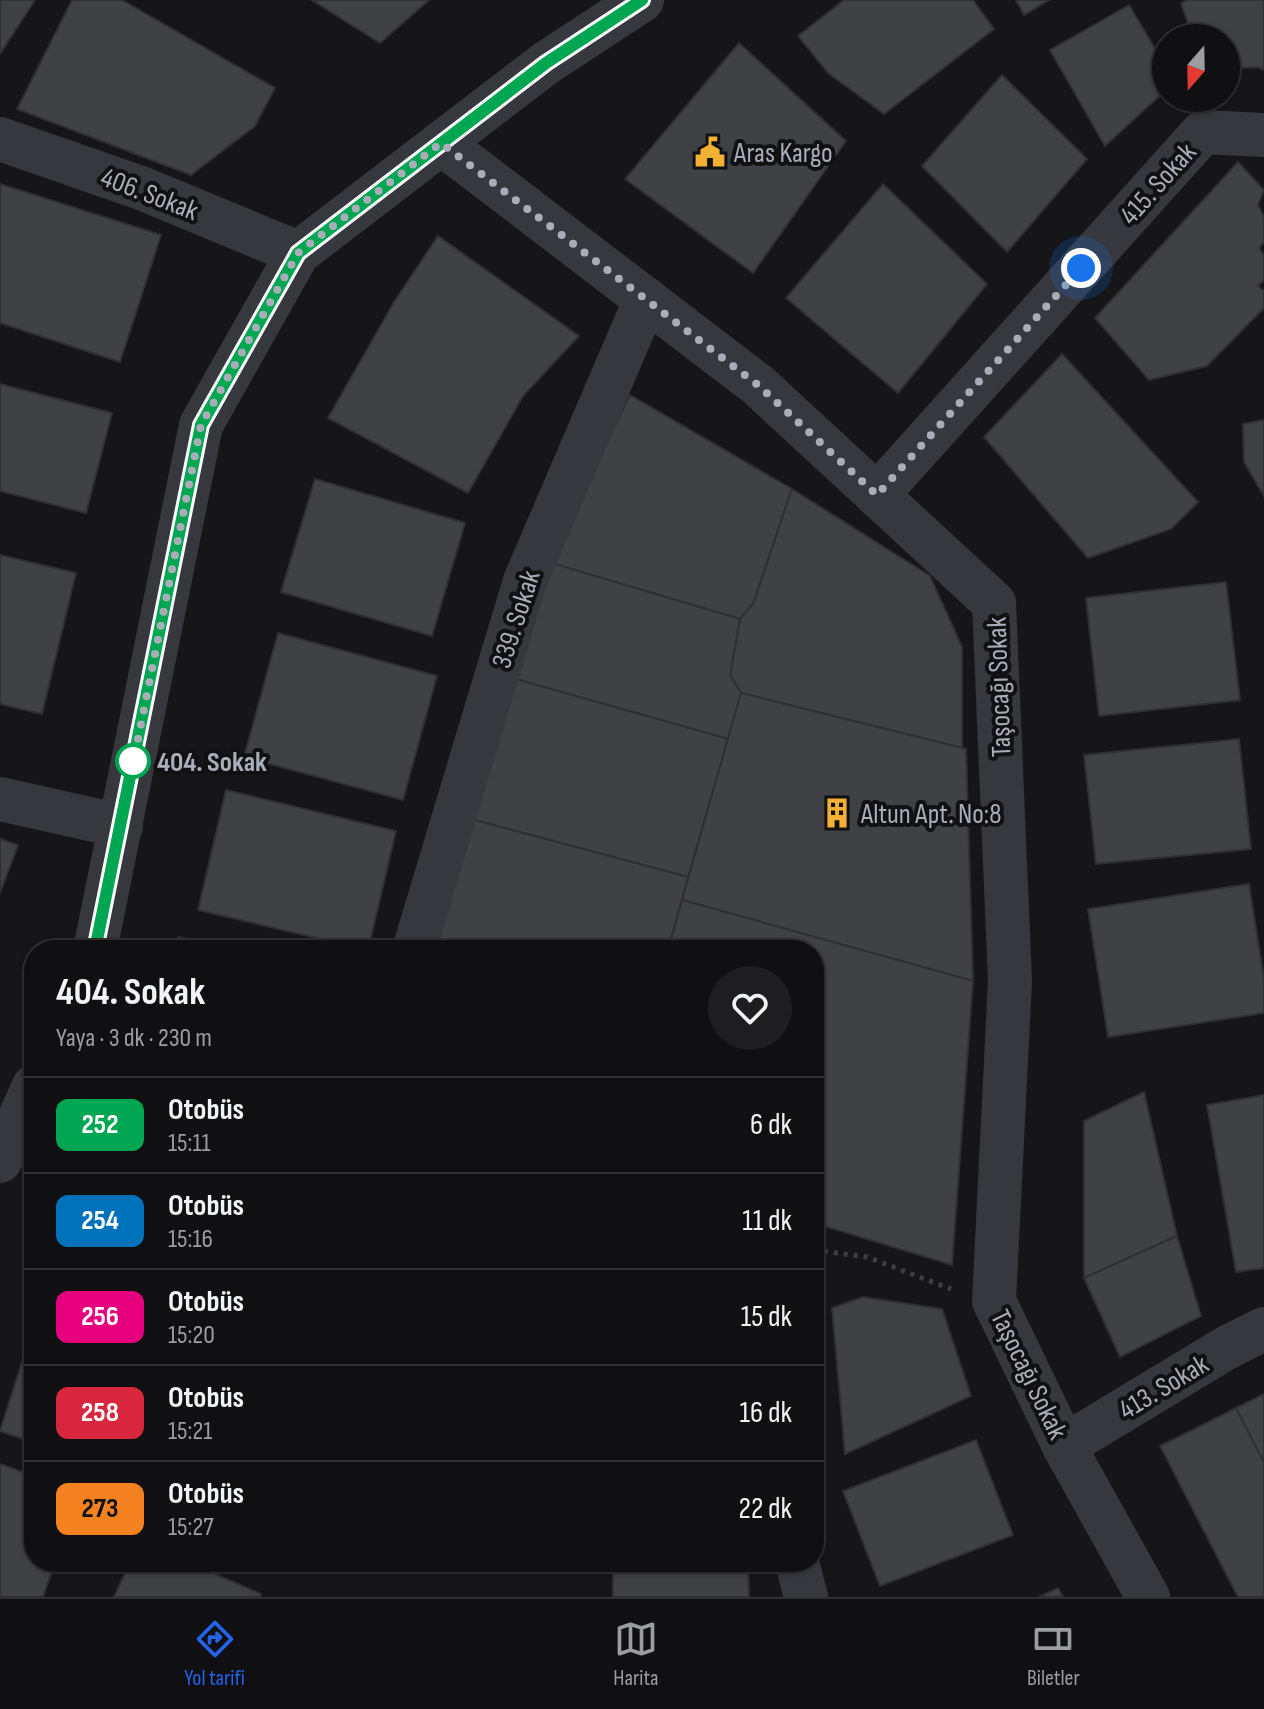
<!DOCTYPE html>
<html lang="tr">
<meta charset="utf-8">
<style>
:root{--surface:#101012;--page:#1e1e20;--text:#f1f3f6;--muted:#9c9d9f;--line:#303032;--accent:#2563eb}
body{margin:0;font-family:"Sofia Sans Condensed",sans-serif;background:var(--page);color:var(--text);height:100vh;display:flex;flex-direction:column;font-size:30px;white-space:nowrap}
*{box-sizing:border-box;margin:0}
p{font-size:26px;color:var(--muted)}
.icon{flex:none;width:44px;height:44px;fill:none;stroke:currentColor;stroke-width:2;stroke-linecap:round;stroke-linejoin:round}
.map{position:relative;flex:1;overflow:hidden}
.sheet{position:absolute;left:24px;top:940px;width:800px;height:632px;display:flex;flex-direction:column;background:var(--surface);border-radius:32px;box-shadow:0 2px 6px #0004,0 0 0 2px var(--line)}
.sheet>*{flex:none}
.badge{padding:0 16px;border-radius:12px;font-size:28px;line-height:52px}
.needle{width:52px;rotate:200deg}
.tools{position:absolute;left:1152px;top:24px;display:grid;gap:16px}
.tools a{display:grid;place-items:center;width:88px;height:88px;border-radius:50%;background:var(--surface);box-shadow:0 2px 6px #0004,0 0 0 2px var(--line);font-size:40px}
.you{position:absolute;width:40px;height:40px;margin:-20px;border:6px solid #fff;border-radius:50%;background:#1a73e8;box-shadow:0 0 0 12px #1a73e833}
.map>.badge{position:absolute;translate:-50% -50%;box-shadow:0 0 0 4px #fff}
.round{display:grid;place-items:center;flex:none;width:84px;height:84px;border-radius:42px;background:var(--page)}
.headline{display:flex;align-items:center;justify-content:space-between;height:136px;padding:0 32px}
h1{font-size:38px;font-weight:700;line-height:60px}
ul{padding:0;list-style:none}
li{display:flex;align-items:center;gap:24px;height:96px;padding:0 32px;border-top:2px solid var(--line)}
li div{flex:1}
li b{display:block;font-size:30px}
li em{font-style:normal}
li .badge{min-width:88px;font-weight:700;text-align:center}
.dock{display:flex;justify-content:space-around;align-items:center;height:112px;border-top:2px solid var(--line);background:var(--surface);font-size:22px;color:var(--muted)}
.dock a{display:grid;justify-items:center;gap:4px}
.dock .active{color:var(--accent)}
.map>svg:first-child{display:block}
.building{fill:#404145;stroke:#303034;stroke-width:2}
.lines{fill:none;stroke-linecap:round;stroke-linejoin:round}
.path{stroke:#3d3f44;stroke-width:5;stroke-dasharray:4 6;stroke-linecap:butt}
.minor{stroke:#37383d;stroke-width:44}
.tertiary{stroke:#37383d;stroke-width:44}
.line-casing{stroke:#fff;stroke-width:18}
.line{stroke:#00a651;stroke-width:12}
.walk{stroke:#a8adb8;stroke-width:8;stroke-dasharray:0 14.4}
.stop-dot{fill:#fff;stroke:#00a651;stroke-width:4}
.labels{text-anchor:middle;stroke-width:8;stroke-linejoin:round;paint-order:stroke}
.poi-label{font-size:28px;fill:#a8adb8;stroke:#111113;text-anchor:start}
.street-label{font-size:28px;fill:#a8adb8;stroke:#111113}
.stop-label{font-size:28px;font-weight:bold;fill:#a8adb8;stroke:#111113;text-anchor:start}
</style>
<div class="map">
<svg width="1264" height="1597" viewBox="0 0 1264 1597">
<rect width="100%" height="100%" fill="#161618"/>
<g class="building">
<polygon points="0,0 35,0 0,54"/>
<polygon points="72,0 122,0 275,88 255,126 191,175 17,109"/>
<polygon points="312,0 429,0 380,43"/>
<polygon points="844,0 973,0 994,29 884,114 828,73 798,36"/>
<polygon points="1016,0 1049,0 1024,15"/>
<polygon points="1187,0 1264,0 1264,70 1258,67 1226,69 1226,38 1193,38 1181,3"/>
<polygon points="1129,5 1166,67 1166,90 1105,146 1050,50"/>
<polygon points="739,43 846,141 753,273 625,179"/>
<polygon points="1002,75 1087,159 1007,252 922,166"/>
<polygon points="1238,162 1264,190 1258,205 1264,217 1264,242 1259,248 1264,255 1264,280 1258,286 1264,291 1264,308 1207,366 1149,380 1095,318"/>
<polygon points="0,184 161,235 120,362 0,323"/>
<polygon points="883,184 987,284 898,393 786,298"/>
<polygon points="438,236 579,336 523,396 468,493 328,418 394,302"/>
<polygon points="1062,354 1198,502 1171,529 1088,558 984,437"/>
<polygon points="0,384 112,413 86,513 0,491"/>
<polygon points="630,395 792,489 753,604 740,619 548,562"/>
<polygon points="1264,420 1264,496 1244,462 1243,424"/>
<polygon points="315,479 465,523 432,636 281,592"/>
<polygon points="792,489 930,576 962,647 962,748 741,693 730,675 740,619 753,604"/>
<polygon points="0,555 76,573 42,714 0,704"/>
<polygon points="548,562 740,619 730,675 741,693 728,739 512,678"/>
<polygon points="1226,582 1240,700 1099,716 1086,598"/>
<polygon points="278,633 437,676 403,800 244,757"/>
<polygon points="512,678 728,739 688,877 471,819"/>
<polygon points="741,693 966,749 973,981 682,900"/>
<polygon points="1239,739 1251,849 1096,864 1084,755"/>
<polygon points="226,790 396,831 368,950 198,910"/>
<polygon points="471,819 688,877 668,950 434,950"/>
<polygon points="0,839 18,845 0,893"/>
<polygon points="1249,884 1264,979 1264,1013 1108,1037 1088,909"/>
<polygon points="682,900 973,981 952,1265 814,1223 814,950 668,950"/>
<polygon points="179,937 223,950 175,950"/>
<polygon points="1144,1092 1177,1236 1084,1278 1084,1121"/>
<polygon points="1264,1095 1264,1268 1236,1272 1207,1105"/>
<polygon points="1177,1236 1201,1316 1120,1357 1084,1278"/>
<polygon points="863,1297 942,1309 971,1396 845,1454 832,1308"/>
<polygon points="27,1346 34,1349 34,1443 0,1431"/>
<polygon points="1264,1394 1264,1463 1236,1408"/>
<polygon points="1236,1408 1264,1463 1264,1597 1238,1597 1160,1446"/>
<polygon points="976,1440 1013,1535 880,1586 843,1491"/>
<polygon points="0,1464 34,1476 34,1562 55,1562 43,1597 0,1597"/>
<polygon points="130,1562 188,1562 261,1594 260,1597 114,1597"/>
<polygon points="613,1562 748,1562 749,1597 613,1597"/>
<polygon points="1058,1588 1063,1597 1039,1597"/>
</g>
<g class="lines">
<polyline class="path" points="814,1250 867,1257 951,1289"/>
<g class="minor">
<polyline points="0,139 141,188 298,253"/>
<polyline points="441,143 758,385 994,603 1010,981 994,1301 1064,1446 1148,1597"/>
<polyline points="877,495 1203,132 1264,135"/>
<polyline points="0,799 121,826"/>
<polyline points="414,950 525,581 646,299"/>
<polyline points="1064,1446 1226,1348 1264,1329"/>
<polyline points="797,1562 806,1597"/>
</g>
<g class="tertiary">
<polyline points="95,950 201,425 298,253 546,63 642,0"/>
<polyline points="0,1161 34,1086"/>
</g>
</g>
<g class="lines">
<g class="line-casing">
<polyline id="line" points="95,950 201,425 298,253 546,63 642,0"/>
</g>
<use href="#line" class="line"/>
<polyline class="walk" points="133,761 133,764 201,425 298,253 441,143 758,385 877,495 1081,268"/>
</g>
<defs>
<g id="civic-bare" transform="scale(2.4)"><path d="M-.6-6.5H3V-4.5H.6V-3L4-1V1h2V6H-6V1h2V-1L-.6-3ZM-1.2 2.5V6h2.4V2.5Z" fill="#f2b134" stroke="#111113" stroke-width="2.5" paint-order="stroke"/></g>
<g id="building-bare" transform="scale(2.4)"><path d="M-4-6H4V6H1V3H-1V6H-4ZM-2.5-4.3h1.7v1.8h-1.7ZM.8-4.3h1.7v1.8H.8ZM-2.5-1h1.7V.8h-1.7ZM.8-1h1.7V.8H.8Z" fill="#f2b134" stroke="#111113" stroke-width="2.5" paint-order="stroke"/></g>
</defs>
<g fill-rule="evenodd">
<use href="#civic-bare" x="710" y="152"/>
<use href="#building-bare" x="837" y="813"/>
</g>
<circle class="stop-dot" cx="133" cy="761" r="16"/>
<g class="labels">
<g class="poi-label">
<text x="734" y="162">Aras Kargo</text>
<text x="861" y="823">Altun Apt. No:8</text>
</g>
<g class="street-label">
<text transform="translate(1157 183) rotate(-48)" y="10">415. Sokak</text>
<text transform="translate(150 193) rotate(21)" y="10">406. Sokak</text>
<text transform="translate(515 619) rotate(-72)" y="10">339. Sokak</text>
<text transform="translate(998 687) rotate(-92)" y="10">Taşocağı Sokak</text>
<text transform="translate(1030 1374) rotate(64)" y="10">Taşocağı Sokak</text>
<text transform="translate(1163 1386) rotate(-31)" y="10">413. Sokak</text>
</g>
<g class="stop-label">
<text x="157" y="771">404. Sokak</text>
</g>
</g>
</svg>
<div class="tools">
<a><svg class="needle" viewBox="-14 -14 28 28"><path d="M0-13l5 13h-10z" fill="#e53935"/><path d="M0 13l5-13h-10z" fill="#9c9d9f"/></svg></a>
</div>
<div class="you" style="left:1081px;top:268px"></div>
<section class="sheet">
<div class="headline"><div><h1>404. Sokak</h1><p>Yaya · 3 dk · 230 m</p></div><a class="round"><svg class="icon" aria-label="heart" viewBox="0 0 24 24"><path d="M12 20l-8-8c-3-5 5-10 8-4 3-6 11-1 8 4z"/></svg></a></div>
<ul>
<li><span class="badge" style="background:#00a651;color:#fff">252</span><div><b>Otobüs</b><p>15:11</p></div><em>6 dk</em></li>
<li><span class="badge" style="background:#0072bc;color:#fff">254</span><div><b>Otobüs</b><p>15:16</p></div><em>11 dk</em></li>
<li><span class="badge" style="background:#e6007e;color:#fff">256</span><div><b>Otobüs</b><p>15:20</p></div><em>15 dk</em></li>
<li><span class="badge" style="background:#d7263d;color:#fff">258</span><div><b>Otobüs</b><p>15:21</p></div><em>16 dk</em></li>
<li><span class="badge" style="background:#f58220;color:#111">273</span><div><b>Otobüs</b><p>15:27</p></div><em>22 dk</em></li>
</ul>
</section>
</div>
<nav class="dock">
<a class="active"><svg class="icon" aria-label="directions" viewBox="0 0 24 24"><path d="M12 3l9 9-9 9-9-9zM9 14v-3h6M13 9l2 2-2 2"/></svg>Yol tarifi</a>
<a><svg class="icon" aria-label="map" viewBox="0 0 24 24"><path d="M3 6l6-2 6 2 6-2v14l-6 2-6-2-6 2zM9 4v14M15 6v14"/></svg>Harita</a>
<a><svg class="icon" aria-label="tickets" viewBox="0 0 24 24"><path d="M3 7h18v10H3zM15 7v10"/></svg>Biletler</a>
</nav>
